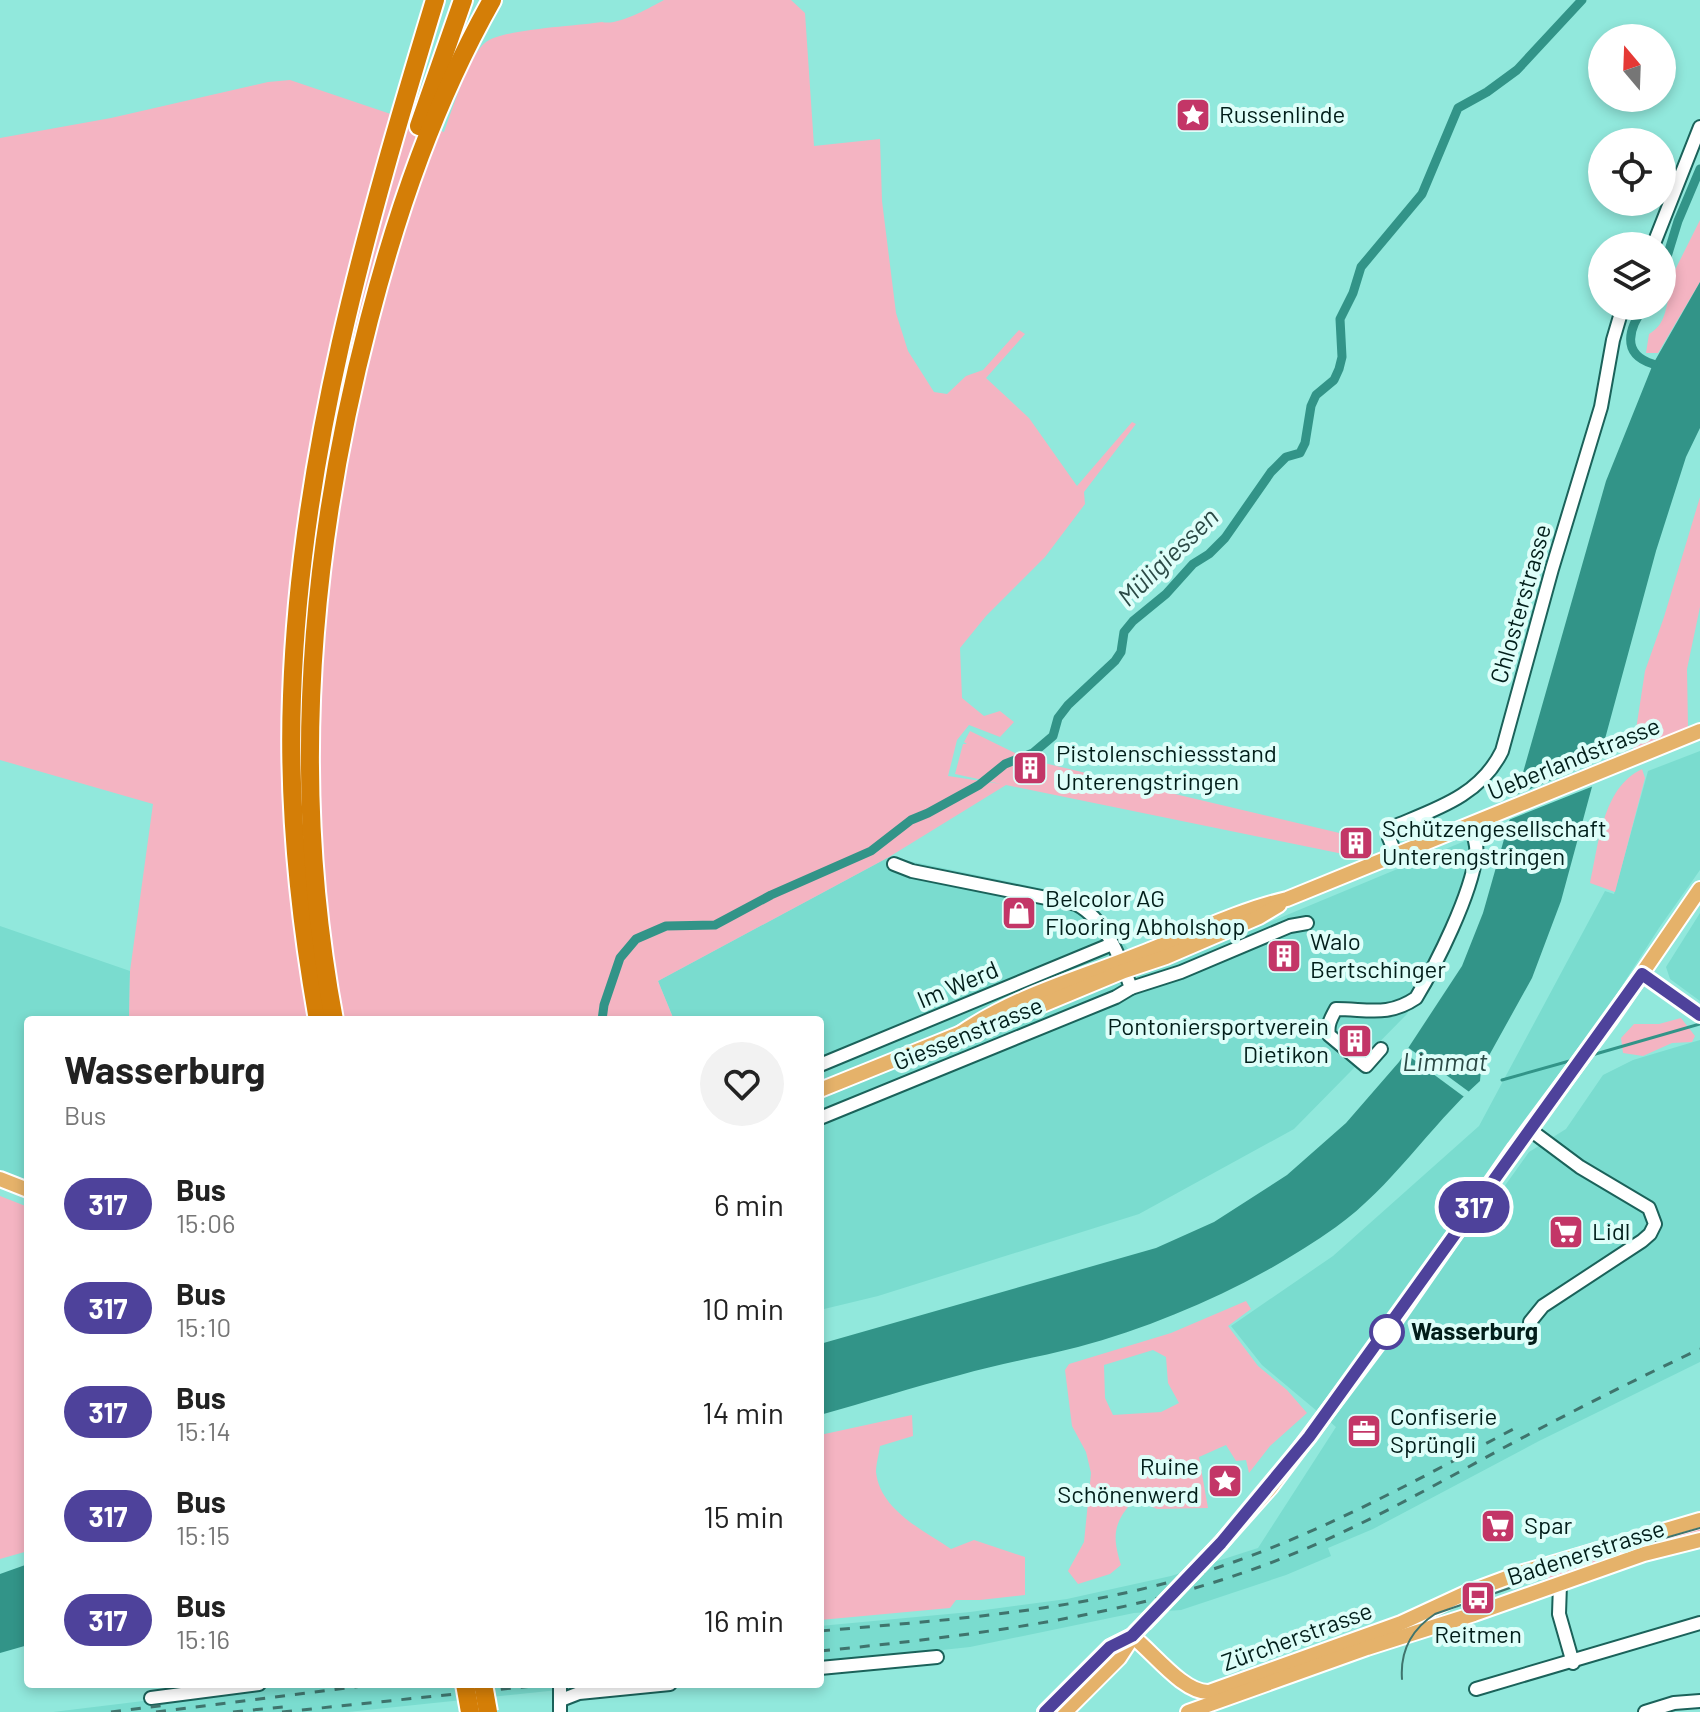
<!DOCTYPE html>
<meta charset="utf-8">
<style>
:root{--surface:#fff;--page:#f2f2f2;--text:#222;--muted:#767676}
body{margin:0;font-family:Barlow,sans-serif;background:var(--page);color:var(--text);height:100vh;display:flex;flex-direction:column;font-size:30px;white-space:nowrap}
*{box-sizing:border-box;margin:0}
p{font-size:26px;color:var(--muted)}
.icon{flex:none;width:44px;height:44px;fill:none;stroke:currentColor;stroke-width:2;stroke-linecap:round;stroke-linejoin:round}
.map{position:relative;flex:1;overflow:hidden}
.panel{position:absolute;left:24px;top:1016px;width:800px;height:672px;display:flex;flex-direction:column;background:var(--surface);border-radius:8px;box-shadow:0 4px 12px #0003}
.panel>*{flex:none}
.badge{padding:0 16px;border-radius:26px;font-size:28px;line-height:52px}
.needle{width:52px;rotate:341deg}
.buttons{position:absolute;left:1588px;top:24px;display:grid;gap:16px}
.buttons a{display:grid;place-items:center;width:88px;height:88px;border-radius:50%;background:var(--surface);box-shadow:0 4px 12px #0003;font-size:40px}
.map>.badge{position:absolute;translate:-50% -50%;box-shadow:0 0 0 4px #fff}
.round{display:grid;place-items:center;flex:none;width:84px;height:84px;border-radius:42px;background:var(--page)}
.summary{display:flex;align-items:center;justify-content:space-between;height:136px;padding:0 40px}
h1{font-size:38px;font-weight:700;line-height:60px}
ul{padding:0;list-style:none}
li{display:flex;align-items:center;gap:24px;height:104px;padding:0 40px}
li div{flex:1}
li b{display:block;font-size:30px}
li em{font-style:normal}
li .badge{min-width:88px;font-weight:700;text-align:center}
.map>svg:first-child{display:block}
.built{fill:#7adccf}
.green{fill:#f4b4c2;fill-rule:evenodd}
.water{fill:#329488}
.pier{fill:#91e8dc}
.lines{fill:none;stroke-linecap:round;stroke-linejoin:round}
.stream{stroke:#329488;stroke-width:3}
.canal{stroke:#329488;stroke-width:9}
.minor-casing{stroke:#1b625a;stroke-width:16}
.major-casing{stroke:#fff;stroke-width:18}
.highway-casing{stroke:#fff;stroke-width:22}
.minor{stroke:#fff;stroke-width:12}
.major{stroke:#e5b26a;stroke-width:14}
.highway{stroke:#d47e07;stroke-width:18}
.tram{stroke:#3f746d;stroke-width:2}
.rail{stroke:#3f746d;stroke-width:3;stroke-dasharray:10 10;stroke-linecap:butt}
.major-bridge-casing{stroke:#fff;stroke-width:18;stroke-linecap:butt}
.highway-bridge-casing{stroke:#fff;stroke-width:22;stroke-linecap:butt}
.major-bridge{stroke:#e5b26a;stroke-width:14}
.highway-bridge{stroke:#d47e07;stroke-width:18}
.line-casing{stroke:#fff;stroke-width:18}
.line{stroke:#4e429b;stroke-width:12}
.stop-dot{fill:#fff;stroke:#4e429b;stroke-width:4}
.labels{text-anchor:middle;stroke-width:8;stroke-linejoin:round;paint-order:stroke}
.poi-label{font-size:24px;fill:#021e1a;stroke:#defef9;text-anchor:start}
.street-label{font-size:24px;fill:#021e1a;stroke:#defef9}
.stop-label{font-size:24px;font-weight:bold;fill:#021e1a;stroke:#defef9;text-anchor:start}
.water-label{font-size:26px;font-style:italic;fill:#2c4a46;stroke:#defef9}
</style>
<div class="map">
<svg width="1700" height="1712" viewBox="0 0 1700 1712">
<rect width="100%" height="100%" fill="#91e8dc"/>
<g class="built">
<polygon points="1700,751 1700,870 1659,928 1602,1017 1470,1201 1486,1212 1529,1152 1566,1129 1603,1075 1633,1060 1700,1040 1700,1362 1539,1441 1373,1529 1328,1548 1331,1556 1286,1575 1181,1610 1134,1613 970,1647 820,1663 820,1626 970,1612 1067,1599 1171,1576 1258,1548 1336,1427 1262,1365 1231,1326 1333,1256 1479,1126 1605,891 1614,894 1648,771"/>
<polygon points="1472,838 1471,873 1407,1014 1294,1129 1139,1214 878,1296 820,1310 820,1020 674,1020 658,981 889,857 1088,898 1147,973"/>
<polygon points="1700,913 1700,1001 1670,979 1666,967"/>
<polygon points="0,926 130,971 129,1020 28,1020 28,1181 0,1171"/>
<polygon points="282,1684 616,1684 348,1712 53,1712"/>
</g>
<g class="green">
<path d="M 664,0 L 791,0 L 805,13 L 814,146 L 880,139 L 882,201 L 896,313 L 908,351 L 934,392 L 947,394 L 966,376 L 983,370 L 1019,330 L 1025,334 L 986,378 L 1029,418 L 1077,486 L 1132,422 L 1136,424 L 1084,492 L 1085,504 L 1045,557 L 986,616 L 960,648 L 962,698 L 984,716 L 1000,711 L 1014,722 L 1000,737 L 969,725 L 957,740 L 948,776 L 1001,784 L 955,774 L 963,744 L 967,744 L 964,742 L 970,731 L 1027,759 L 1352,836 L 1348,855 L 1006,785 L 889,857 L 658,981 L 674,1020 L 129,1020 L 130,971 L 153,804 L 0,760 L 0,138 L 111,118 L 268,82 L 290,80 L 444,132 C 452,111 469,54 486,42 C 504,29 577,26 602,22 C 618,26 649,8 664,0 Z"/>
<path d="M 1700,220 L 1700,282 L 1658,353 L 1646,353 L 1649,334 C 1663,326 1665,314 1668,300 L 1664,293 L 1675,281 L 1675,270 Z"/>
<polygon points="1700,497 1700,607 1687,669 1688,727 1633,749 1645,671 1664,617"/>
<path d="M 1642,769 L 1645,778 L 1615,892 L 1590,883 C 1599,844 1602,788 1642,769 Z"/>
<polygon points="1681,1018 1695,1036 1692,1042 1672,1043 1643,1056 1623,1053 1621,1038 1634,1024 1659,1024"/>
<polygon points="0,1196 28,1207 28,1551 0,1559"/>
<path d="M 1246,1301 L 1251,1309 L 1228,1326 L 1258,1366 L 1287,1390 L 1307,1413 L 1270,1446 L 1249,1473 L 1246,1460 L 1236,1461 L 1226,1445 L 1199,1457 L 1208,1508 L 1157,1509 L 1134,1500 C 1113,1523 1112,1536 1121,1565 L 1110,1574 L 1078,1584 L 1068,1571 L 1084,1542 L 1091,1473 L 1086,1452 L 1072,1426 L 1065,1370 L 1069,1364 L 1171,1333 ZM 1153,1350 L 1166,1357 L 1168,1383 L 1179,1403 L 1161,1412 L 1113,1415 L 1105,1398 L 1104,1365 Z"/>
<path d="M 912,1415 L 913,1436 L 880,1446 C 879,1454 876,1464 876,1472 C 880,1510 923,1530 951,1549 L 974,1540 L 1025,1557 L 1025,1595 L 980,1600 L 956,1600 L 950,1608 L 820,1620 L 820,1435 Z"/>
<polygon points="1700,1523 1700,1535 1550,1584 1544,1569"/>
</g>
<g class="water">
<path d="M 1700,282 L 1700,428 L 1686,457 L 1656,551 L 1561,901 L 1532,978 L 1481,1070 L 1480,1081 C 1429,1127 1392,1187 1336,1227 C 1260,1281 1167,1323 1078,1347 C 1039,1357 999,1364 960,1375 C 913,1387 867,1402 820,1415 L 820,1344 L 1156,1248 L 1214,1222 L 1287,1175 L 1346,1123 L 1399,1062 L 1462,966 L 1483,913 L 1606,481 L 1653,364 Z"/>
<polygon points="28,1564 28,1645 0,1653 0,1574"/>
</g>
<g class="pier">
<polygon points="1603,759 1596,785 1506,821 1513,796"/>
<polygon points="1406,1046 1438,1069 1472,1094 1467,1099 1402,1051"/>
</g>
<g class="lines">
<g class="stream">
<polyline points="1592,1055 1700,1024"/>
<polyline points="1502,1080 1573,1060"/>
</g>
<g class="canal">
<polyline points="1662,273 1678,221 1700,169"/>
<path d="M 1645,306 C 1629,327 1620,354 1653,364"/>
<polyline points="602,1020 604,1005 620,958 636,939 666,926 715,925 771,895 871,851 911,820 928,813 979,785 1005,764 1033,753 1053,736 1058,718 1068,705 1115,661 1121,652 1124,632 1133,621 1166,594 1193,564 1209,554 1225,538 1271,472 1286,457 1300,453 1305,443 1311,406 1316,395 1334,380 1339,369 1342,357 1340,319 1353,293 1361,267 1422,194 1458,108 1487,92 1517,70 1582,0"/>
</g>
<g class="minor-casing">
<g id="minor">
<polyline points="1653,246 1700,127"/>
<path d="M 1396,855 L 1389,838 L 1393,827 C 1436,809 1480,796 1502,751 L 1552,569 L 1601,407 L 1613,340 L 1623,306"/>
<polyline points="1642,974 1700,1015"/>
<polyline points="1131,988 1181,972 1290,926 1307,923"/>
<path d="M 1381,1049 L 1366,1066 L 1329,1035 C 1327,1025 1331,1018 1336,1009 C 1368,1009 1388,1017 1416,998 C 1437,963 1471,895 1476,855 C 1478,845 1473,834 1470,825"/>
<polyline points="820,1065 1112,944"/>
<path d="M 820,1118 L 1116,997 L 1131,988 C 1120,957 1106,920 1076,904 L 912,871 L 894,864"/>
<polyline points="1529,1129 1580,1167 1649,1208 1655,1224 1650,1234 1642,1241 1543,1306 1530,1322"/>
<polyline points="1560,1584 1559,1614 1573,1663"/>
<polyline points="820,1668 937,1657"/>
<polyline points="560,1684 560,1712"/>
<polyline points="1476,1689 1700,1623"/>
<polyline points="151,1698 259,1684"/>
<polyline points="561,1700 579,1693 670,1684"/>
<polyline points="1645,1712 1674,1703 1700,1701"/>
</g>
</g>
<g class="major-casing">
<g id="major">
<path d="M 961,1033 C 1016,995 1081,978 1142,953 C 1191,934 1236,911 1287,899 L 1700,731"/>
<polyline points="820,1090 961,1033 999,1023 1124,971 1166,957 1259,917 1279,905"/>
<polyline points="0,1179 28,1190"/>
<polyline points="1221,1543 1270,1488 1387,1332 1515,1148 1610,1020 1700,889"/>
<path d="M 1132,1636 C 1153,1652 1183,1693 1209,1692 L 1401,1623 L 1466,1593 L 1520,1573 L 1700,1520"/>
<polyline points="1045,1712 1110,1647 1132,1636"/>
<polyline points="1065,1712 1119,1658 1136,1632"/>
<polyline points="1188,1712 1367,1648 1474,1614 1644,1554 1700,1540"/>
</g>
</g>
<g class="highway-casing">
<g id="highway">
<polyline points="419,126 463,0"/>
<path d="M 318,1020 C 299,913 288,804 292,696 C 300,457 366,227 435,0"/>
<path d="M 334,1020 C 290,786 309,550 369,320 C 398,208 435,101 492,0"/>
</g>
</g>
<use href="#minor" class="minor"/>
<use href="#major" class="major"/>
<use href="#highway" class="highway"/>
<path class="tram" d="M 1402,1679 C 1400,1651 1412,1629 1435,1614 L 1599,1557 L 1700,1528"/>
<g class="rail">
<path d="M 820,1631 C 945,1620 1070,1612 1191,1576 C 1308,1541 1413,1482 1521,1425"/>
<path d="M 820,1651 C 978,1635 1139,1616 1288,1556 C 1363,1526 1433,1486 1505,1447 C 1569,1413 1634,1380 1700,1349"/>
<polyline points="111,1712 167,1705"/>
<polyline points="156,1712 379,1684"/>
<polyline points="233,1712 292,1706"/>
<polyline points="282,1712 552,1684"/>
</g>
<g class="major-bridge-casing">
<polyline id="major-bridge" points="1144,1624 1221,1543"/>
</g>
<g class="highway-bridge-casing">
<g id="highway-bridge">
<polyline points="465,1684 470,1712"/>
<polyline points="483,1684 488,1712"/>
</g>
</g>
<use href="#major-bridge" class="major-bridge"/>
<use href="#highway-bridge" class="highway-bridge"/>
</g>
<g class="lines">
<g class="line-casing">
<polyline id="line" points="1045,1712 1110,1647 1132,1636 1221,1543 1309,1437 1642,974 1700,1015"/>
</g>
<use href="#line" class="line"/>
</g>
<defs>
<g id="sight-square" transform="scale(1.8)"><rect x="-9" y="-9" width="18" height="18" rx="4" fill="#c33667" stroke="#defef9"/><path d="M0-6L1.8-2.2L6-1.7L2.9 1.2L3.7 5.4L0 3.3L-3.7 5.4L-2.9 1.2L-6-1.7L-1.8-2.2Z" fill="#fff"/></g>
<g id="building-square" transform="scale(1.8)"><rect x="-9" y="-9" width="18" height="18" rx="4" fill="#c33667" stroke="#defef9"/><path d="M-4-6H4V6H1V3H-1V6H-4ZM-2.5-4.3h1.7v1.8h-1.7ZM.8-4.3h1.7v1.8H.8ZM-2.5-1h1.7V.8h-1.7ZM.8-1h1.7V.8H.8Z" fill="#fff"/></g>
<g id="shop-square" transform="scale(1.8)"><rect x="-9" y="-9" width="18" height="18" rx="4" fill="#c33667" stroke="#defef9"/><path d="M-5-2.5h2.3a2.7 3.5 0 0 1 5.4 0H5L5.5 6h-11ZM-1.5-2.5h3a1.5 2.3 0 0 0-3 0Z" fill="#fff"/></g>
<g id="supermarket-square" transform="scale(1.8)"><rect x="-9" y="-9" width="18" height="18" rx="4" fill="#c33667" stroke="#defef9"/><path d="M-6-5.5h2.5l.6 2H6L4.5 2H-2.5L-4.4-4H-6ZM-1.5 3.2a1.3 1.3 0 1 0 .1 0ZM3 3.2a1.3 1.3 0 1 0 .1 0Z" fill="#fff"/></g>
<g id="office-square" transform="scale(1.8)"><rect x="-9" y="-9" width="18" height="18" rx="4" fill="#c33667" stroke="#defef9"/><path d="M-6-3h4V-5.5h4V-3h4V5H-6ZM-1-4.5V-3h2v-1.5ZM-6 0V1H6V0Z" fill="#fff"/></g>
<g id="bus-square" transform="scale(1.8)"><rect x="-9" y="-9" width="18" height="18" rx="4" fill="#c33667" stroke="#defef9"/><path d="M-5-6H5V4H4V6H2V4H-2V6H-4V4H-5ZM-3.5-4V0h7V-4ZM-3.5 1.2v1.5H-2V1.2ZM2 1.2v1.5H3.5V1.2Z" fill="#fff"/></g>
</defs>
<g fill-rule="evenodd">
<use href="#sight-square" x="1193" y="115"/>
<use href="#building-square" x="1030" y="768"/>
<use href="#building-square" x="1356" y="843"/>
<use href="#shop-square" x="1019" y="913"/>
<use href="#building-square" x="1284" y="956"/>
<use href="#building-square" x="1355" y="1041"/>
<use href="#supermarket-square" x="1566" y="1232"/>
<use href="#office-square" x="1364" y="1431"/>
<use href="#sight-square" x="1225" y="1481"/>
<use href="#supermarket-square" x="1498" y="1526"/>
<use href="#bus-square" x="1478" y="1598"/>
</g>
<circle class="stop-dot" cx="1387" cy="1332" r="16"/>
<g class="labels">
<g class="poi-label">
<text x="1219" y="123">Russenlinde</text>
<text x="1056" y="762">Pistolenschiessstand<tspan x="1056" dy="28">Unterengstringen</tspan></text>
<text x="1382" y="837">Schützengesellschaft<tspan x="1382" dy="28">Unterengstringen</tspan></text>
<text x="1045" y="907">Belcolor AG<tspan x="1045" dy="28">Flooring Abholshop</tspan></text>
<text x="1310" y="950">Walo<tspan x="1310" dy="28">Bertschinger</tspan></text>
<text x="1329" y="1035" text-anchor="end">Pontoniersportverein<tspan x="1329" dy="28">Dietikon</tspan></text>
<text x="1592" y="1240">Lidl</text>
<text x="1390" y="1425">Confiserie<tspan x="1390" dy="28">Sprüngli</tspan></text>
<text x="1199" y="1475" text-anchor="end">Ruine<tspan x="1199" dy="28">Schönenwerd</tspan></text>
<text x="1524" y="1534">Spar</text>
<text x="1478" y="1643" text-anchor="middle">Reitmen</text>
</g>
<g class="street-label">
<text transform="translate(1521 604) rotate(-74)" y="8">Chlosterstrasse</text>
<text transform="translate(1574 759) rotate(-22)" y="8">Ueberlandstrasse</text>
<text transform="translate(958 985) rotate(-23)" y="8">Im Werd</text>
<text transform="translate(968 1034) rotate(-22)" y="8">Giessenstrasse</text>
<text transform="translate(1586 1553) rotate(-18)" y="8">Badenerstrasse</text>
<text transform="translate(1297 1637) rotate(-20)" y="8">Zürcherstrasse</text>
</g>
<g class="stop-label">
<text x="1411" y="1340">Wasserburg</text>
</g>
<g class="water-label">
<text transform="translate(1168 557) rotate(-44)" y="9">Müligiessen</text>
<text x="1445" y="1071">Limmat</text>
</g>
</g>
</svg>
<div class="buttons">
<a><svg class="needle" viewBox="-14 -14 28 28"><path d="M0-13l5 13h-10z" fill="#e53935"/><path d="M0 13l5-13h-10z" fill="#767676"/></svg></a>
<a><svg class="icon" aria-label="locate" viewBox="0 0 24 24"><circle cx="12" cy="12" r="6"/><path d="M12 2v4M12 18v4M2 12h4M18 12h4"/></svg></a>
<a><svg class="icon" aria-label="layers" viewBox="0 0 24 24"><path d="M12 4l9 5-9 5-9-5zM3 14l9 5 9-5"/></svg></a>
</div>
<b class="badge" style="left:1474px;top:1207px;background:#4e429b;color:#fff">317</b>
<section class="panel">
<div class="summary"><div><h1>Wasserburg</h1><p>Bus</p></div><a class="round"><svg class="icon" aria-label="heart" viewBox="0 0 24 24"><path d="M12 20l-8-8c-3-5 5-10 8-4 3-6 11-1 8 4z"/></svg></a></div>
<ul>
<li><span class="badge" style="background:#4e429b;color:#fff">317</span><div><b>Bus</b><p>15:06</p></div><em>6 min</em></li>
<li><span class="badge" style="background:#4e429b;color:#fff">317</span><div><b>Bus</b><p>15:10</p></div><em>10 min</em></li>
<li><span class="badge" style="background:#4e429b;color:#fff">317</span><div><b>Bus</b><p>15:14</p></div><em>14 min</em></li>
<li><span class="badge" style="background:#4e429b;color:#fff">317</span><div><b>Bus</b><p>15:15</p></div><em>15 min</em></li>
<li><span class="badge" style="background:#4e429b;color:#fff">317</span><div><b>Bus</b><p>15:16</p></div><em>16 min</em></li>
</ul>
</section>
</div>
